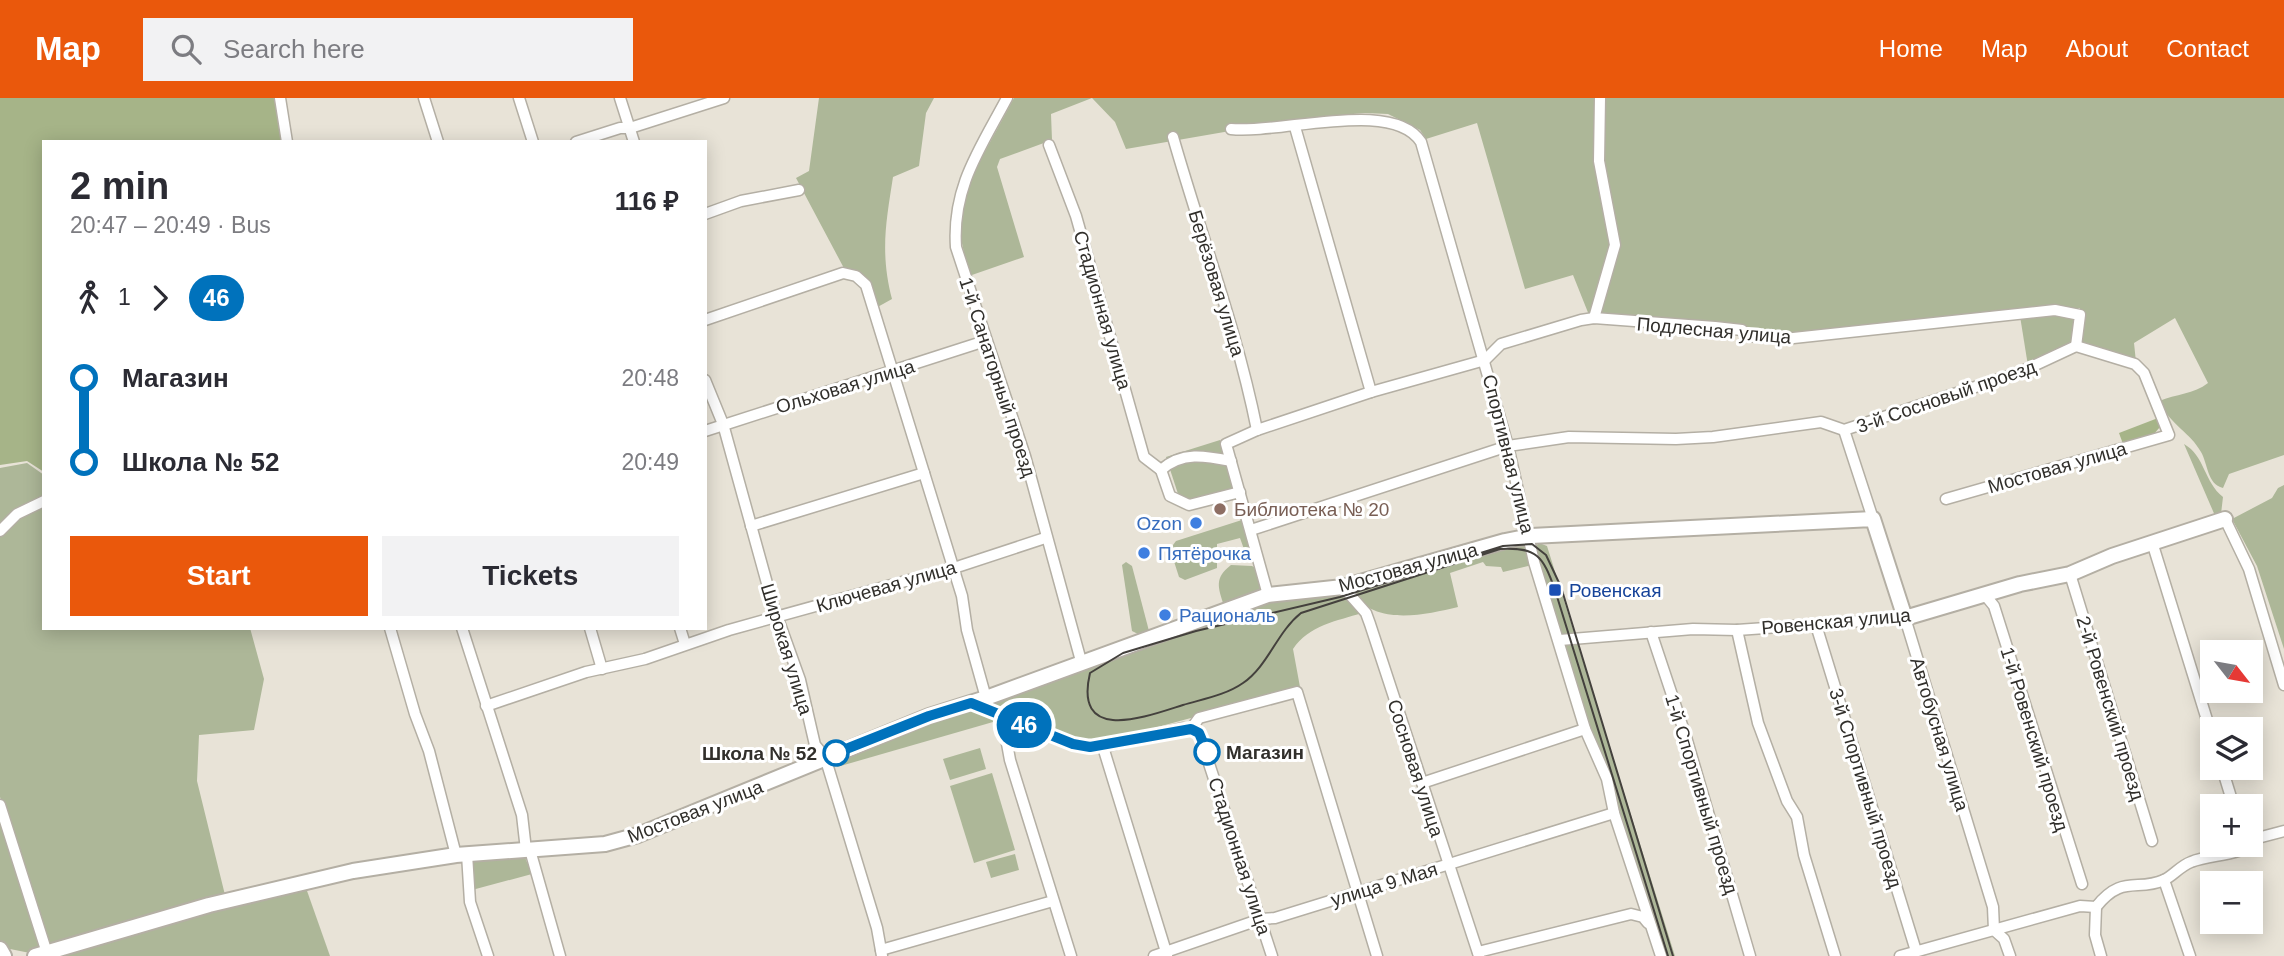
<!DOCTYPE html>
<meta charset="utf-8">
<style>
:root{--surface:#fff;--page:#f2f2f3;--text:#2b2b33;--muted:#7c7c81;--accent:#ea580c}
body{margin:0;font-family:Helvetica,sans-serif;background:var(--page);color:var(--text);height:100vh;display:flex;flex-direction:column;font-size:26px;white-space:nowrap}
*{box-sizing:border-box;margin:0}
p{font-size:23px;color:var(--muted)}
.icon{flex:none;width:38px;height:38px;fill:none;stroke:currentColor;stroke-width:2;stroke-linecap:round;stroke-linejoin:round}
.map{position:relative;flex:1;overflow:hidden}
.details{position:absolute;left:42px;top:42px;width:665px;height:490px;display:flex;flex-direction:column;background:var(--surface);border-radius:0px;box-shadow:0 4px 18px #0003}
.details>*{flex:none}
.badge{padding:0 14px;border-radius:23px;font-size:24px;line-height:46px}
.needle{width:46px;rotate:121deg}
.buttons{position:absolute;left:2200px;top:542px;display:grid;gap:14px}
.buttons a{display:grid;place-items:center;width:63px;height:63px;border-radius:0px;background:var(--surface);box-shadow:0 4px 18px #0003;font-size:35px}
.map>.badge{position:absolute;translate:-50% -50%;box-shadow:0 0 0 4px #fff}
.legs{display:flex;align-items:center;gap:10px;height:77px;padding:0 28px;font-size:23px}
.legs p{margin-inline-start:auto}
.summary{display:flex;align-items:center;justify-content:space-between;height:119px;padding:0 28px}
h1{font-size:38px;font-weight:800;line-height:52px}
.button{display:flex;gap:14px;margin-top:auto;padding:14px 28px}
.button a{flex:1;height:80px;border-radius:0px;background:var(--accent);color:#fff;font-size:28px;font-weight:800;line-height:80px;text-align:center}
.button a+a{background:var(--page);color:var(--text)}
ul{padding:0 28px;list-style:none}
li{display:flex;align-items:center;gap:24px;height:84px;font-size:26px}
li i{display:grid;place-items:center;width:10px;height:100%;margin:0 9px;background:currentColor}
li i::after{content:'';width:18px;height:18px;margin:-9px;border:5px solid;border-radius:50%;background:var(--surface)}
li p{margin-inline-start:auto}
li:first-child i{background:linear-gradient(#0000 50%,currentColor 0)}
li:last-child i{background:linear-gradient(currentColor 50%,#0000 0)}
header{display:flex;align-items:center;gap:42px;box-sizing:border-box;height:98px;padding:0 35px;background:var(--accent);color:#fff}
header strong{font-size:33px}
nav{display:flex;gap:38px;margin-inline-start:auto;font-size:24px}
.search{width:490px;height:63px;background:var(--page);display:flex;align-items:center;gap:18px;box-sizing:border-box;padding:0 24px;border-radius:0px;color:var(--muted);font-size:26px}
.map>svg:first-child{display:block}
.green{fill:#adb798}
.forest{fill:#a6b488}
.lines{fill:none;stroke-linecap:round;stroke-linejoin:round}
.street-casing{stroke:#b4afa4;stroke-width:13}
.secondary-casing{stroke:#b4afa4;stroke-width:18}
.street{stroke:#fff;stroke-width:10}
.secondary{stroke:#fff;stroke-width:14}
.tram{stroke:#44413d;stroke-width:2}
.line-1-casing{stroke:#fff;stroke-width:16}
.line-1{stroke:#0072bc;stroke-width:10}
.education-dot{fill:#8d6e63;stroke:#fff;stroke-width:2.5}
.shop-dot{fill:#3f7fe0;stroke:#fff;stroke-width:2.5}
.transit-dot{fill:#1a4fb4;stroke:#fff;stroke-width:2.5}
.stop-1-dot{fill:#fff;stroke:#0072bc;stroke-width:3.5}
.labels{text-anchor:middle;stroke-width:6;stroke-linejoin:round;paint-order:stroke}
.street-label{font-size:19px;fill:#312f2b;stroke:#fff}
.education-label{font-size:19px;fill:#785e54;stroke:#fff;text-anchor:start}
.shop-label{font-size:19px;fill:#366cbe;stroke:#fff;text-anchor:start}
.transit-label{font-size:19px;fill:#164399;stroke:#fff;text-anchor:start}
.stop-label{font-size:19px;font-weight:bold;fill:#312f2b;stroke:#fff;text-anchor:start}
</style>
<header>
<strong>Map</strong>
<div class="search"><svg class="icon" aria-label="search" viewBox="0 0 24 24"><circle cx="10" cy="10" r="6"/><path d="M15 15l6 6"/></svg>Search here</div>
<nav><a>Home</a><a>Map</a><a>About</a><a>Contact</a></nav>
</header>
<div class="map">
<svg width="2284" height="858" viewBox="0 0 2284 858">
<rect width="100%" height="100%" fill="#e8e3d7"/>
<g class="green">
<path d="M 819,0 L 934,0 L 926,15 L 919,68 L 893,79 C 886,124 880,155 892,201 L 874,211 L 867,187 L 846,174 L 796,80 L 809,73 Z"/>
<path d="M 1014,0 L 2284,0 L 2284,357 L 2229,376 L 2223,390 C 2207,386 2208,366 2201,354 C 2190,334 2172,329 2159,303 C 2176,296 2194,296 2208,285 L 2175,220 L 2134,245 L 2136,264 L 2081,245 L 2080,210 L 1776,240 L 1589,217 L 1573,177 L 1525,191 L 1477,25 L 1426,41 L 1420,32 L 1388,16 L 1365,15 L 1306,20 L 1126,51 L 1115,24 L 1092,0 L 1051,16 L 1052,42 L 1000,61 L 997,69 L 1024,159 L 969,178 L 957,122 L 971,79 Z"/>
<polygon points="2061,215 2078,223 2072,249 2028,268 2020,218"/>
<polygon points="1220,342 1236,389 1188,404 1179,399 1166,359"/>
<path d="M 2184,346 C 2205,358 2204,384 2223,399 L 2221,416 L 2216,420 Z"/>
<polygon points="27,365 44,377 44,399 0,427 0,370"/>
<polygon points="2284,387 2284,551 2257,468 2232,421 2272,400 2278,390"/>
<polygon points="44,405 44,530 250,530 264,581 254,632 199,637 197,683 225,797 47,848 0,699 0,436 18,418"/>
<polygon points="1245,421 1252,446 1245,454 1240,440 1217,446 1217,470 1185,482 1179,479 1170,451 1176,443"/>
<path d="M 1522,445 L 1527,447 L 1532,467 L 1503,474 L 1501,469 L 1486,468 L 1483,464 L 1450,475 L 1458,509 C 1424,517 1373,529 1351,492 Z"/>
<polygon points="1539,445 1547,448 1675,858 1664,858 1610,680 1587,630 1542,470 1536,462 1534,450"/>
<polygon points="1126,464 1132,468 1149,533 1138,536 1132,533 1122,467"/>
<path d="M 1231,467 L 1252,468 L 1259,472 L 1262,493 L 1224,508 C 1218,489 1214,480 1231,467 Z"/>
<path d="M 1339,495 L 1362,515 C 1337,523 1309,527 1293,551 L 1300,589 L 1294,592 L 1106,643 L 1073,640 L 993,607 L 993,603 L 1254,508 L 1303,496 Z"/>
<polygon points="965,611 996,620 993,624 837,669 837,661"/>
<polygon points="980,650 986,671 950,682 943,661"/>
<polygon points="992,675 1015,752 974,765 950,688"/>
<polygon points="0,717 44,850 30,855 5,850 0,843"/>
<polygon points="1015,756 1019,772 991,780 986,764"/>
<polygon points="524,757 532,776 472,792 473,763"/>
<polygon points="306,790 330,858 56,858 212,813"/>
</g>
<g class="forest">
<polygon points="0,0 278,0 282,44 44,44 44,374 27,363 0,367"/>
<polygon points="2158,320 2160,329 2153,337 2123,346 2119,335"/>
</g>
<g class="lines">
<g class="street-casing">
<g id="street">
<polyline points="280,0 287,44"/>
<polyline points="424,0 438,44"/>
<polyline points="519,0 533,44"/>
<polyline points="620,0 634,44"/>
<path d="M 1007,0 C 980,51 952,89 956,149 L 1025,358 L 1081,563"/>
<polyline points="1295,29 1371,294"/>
<path d="M 1231,31 C 1282,36 1393,0 1421,44 L 1508,348 L 1534,464 L 1585,631 L 1607,681 L 1614,715 L 1661,858"/>
<path d="M 1173,39 C 1201,137 1237,232 1257,332"/>
<polyline points="576,44 620,30 630,30 724,0"/>
<polyline points="1049,47 1076,118 1144,359 1161,372"/>
<polyline points="705,116 741,103 799,92"/>
<polyline points="1594,220 1615,147 1599,63 1600,0"/>
<polyline points="705,222 843,175 856,178 866,187 962,498 967,532 986,600"/>
<polyline points="705,282 723,326 773,507 800,582 815,647 825,659 877,830 882,858"/>
<polyline points="1844,332 1873,421"/>
<polyline points="705,333 985,243"/>
<polyline points="1161,372 1170,398 1189,407 1240,394"/>
<path d="M 1161,372 C 1182,353 1206,358 1231,363"/>
<polyline points="1946,401 2169,337 2144,275 2135,266 2076,248"/>
<polyline points="2225,421 2249,471 2284,587"/>
<polyline points="751,428 924,375"/>
<polyline points="1251,432 1508,348 1569,339 1676,341 1713,339 1821,324 1844,332 2018,275 2076,248"/>
<polyline points="0,433 17,416 44,403"/>
<polyline points="2152,444 2212,638"/>
<polyline points="2070,476 2152,743"/>
<polyline points="1343,489 1366,515 1370,526 1479,858"/>
<polyline points="1268,497 1226,346 1257,332 1371,294 1485,262 1501,246 1581,222 1594,220 1715,229 1742,232 1748,238 1784,241 2055,212 2080,217 2076,248"/>
<polyline points="1985,497 1994,508 2082,786"/>
<polyline points="1816,527 1916,853"/>
<polyline points="390,530 415,616 429,653 456,757"/>
<polyline points="462,530 522,717 526,752"/>
<polyline points="590,530 602,571"/>
<polyline points="680,530 685,546"/>
<polyline points="1737,532 1758,625 1787,703 1797,719 1804,757 1835,858"/>
<polyline points="1651,534 1686,639 1750,858"/>
<polyline points="1560,542 1693,531 1737,532 1905,520 1993,809 1994,832 2004,841 2010,858"/>
<polyline points="971,605 1073,646 1103,649 1183,630 1199,635 1272,858"/>
<polyline points="486,608 586,574 645,561 729,532 960,468 1045,440"/>
<polyline points="1002,618 1010,662 1071,858"/>
<polyline points="1191,631 1199,620 1297,594 1377,858"/>
<polyline points="1103,649 1167,857"/>
<polyline points="2222,670 2234,709"/>
<polyline points="1422,685 1585,631"/>
<polyline points="0,707 47,855"/>
<polyline points="2250,742 2284,733"/>
<polyline points="530,752 560,858"/>
<polyline points="467,756 470,804 488,858"/>
<polyline points="2164,782 2190,858"/>
<polyline points="2096,809 2095,837 2101,858"/>
<polyline points="881,852 1053,803"/>
<polyline points="1478,854 1631,816 1643,819 1648,825"/>
<polyline points="1154,858 1261,821 1275,820 1614,715"/>
<path d="M 1900,858 L 2080,808 L 2096,809 C 2122,776 2137,794 2164,782 C 2173,778 2180,768 2191,764 C 2205,758 2223,758 2238,753 L 2243,747"/>
</g>
</g>
<g class="secondary-casing">
<g id="secondary">
<polyline points="0,851 4,858"/>
<polyline points="35,858 209,807 353,773 456,757 605,746 638,737 929,618 986,600 1268,497 1343,489 1505,443 1531,438 1873,421 1905,520 2020,486 2070,476 2112,458 2225,421"/>
</g>
</g>
<use href="#street" class="street"/>
<use href="#secondary" class="secondary"/>
<path class="tram" d="M 1668,858 L 1555,492 C 1543,458 1537,449 1500,451 L 1301,515 C 1277,534 1268,568 1243,585 C 1226,597 1203,601 1183,607 C 1148,618 1073,647 1090,575 L 1123,555 L 1196,533 L 1340,499 L 1503,448 L 1532,446 L 1546,457 L 1561,489 L 1673,858"/>
</g>
<g class="lines">
<g class="line-1-casing">
<polyline id="line-1" points="836,655 929,618 971,605 1073,646 1090,649 1191,631 1199,635 1207,654"/>
</g>
<use href="#line-1" class="line-1"/>
</g>
<circle class="education-dot" cx="1220" cy="411" r="7"/>
<g class="shop-dot">
<circle cx="1196" cy="425" r="7"/>
<circle cx="1144" cy="455" r="7"/>
<circle cx="1165" cy="517" r="7"/>
</g>
<rect class="transit-dot" x="1548" y="485" width="14" height="14" rx="3.5"/>
<g class="stop-1-dot">
<circle cx="1207" cy="654" r="12"/>
<circle cx="836" cy="655" r="12"/>
</g>
<g class="labels">
<g class="street-label">
<text transform="translate(1217 185) rotate(73)" y="7">Берёзовая улица</text>
<text transform="translate(1103 212) rotate(74)" y="7">Стадионная улица</text>
<text transform="translate(1714 232) rotate(5)" y="7">Подлесная улица</text>
<text transform="translate(998 279) rotate(72)" y="7">1-й Санаторный проезд</text>
<text transform="translate(845 288) rotate(-17)" y="7">Ольховая улица</text>
<text transform="translate(1946 298) rotate(-19)" y="7">3-й Сосновый проезд</text>
<text transform="translate(1509 356) rotate(76)" y="7">Спортивная улица</text>
<text transform="translate(2057 369) rotate(-16)" y="7">Мостовая улица</text>
<text transform="translate(1408 469) rotate(-15)" y="7">Мостовая улица</text>
<text transform="translate(886 488) rotate(-16)" y="7">Ключевая улица</text>
<text transform="translate(1836 523) rotate(-5)" y="7">Ровенская улица</text>
<text transform="translate(787 551) rotate(73)" y="7">Широкая улица</text>
<text transform="translate(2111 610) rotate(73)" y="7">2-й Ровенский проезд</text>
<text transform="translate(1940 636) rotate(73)" y="7">Автобусная улица</text>
<text transform="translate(2035 641) rotate(73)" y="7">1-й Ровенский проезд</text>
<text transform="translate(1416 670) rotate(72)" y="7">Сосновая улица</text>
<text transform="translate(1866 690) rotate(73)" y="7">3-й Спортивный проезд</text>
<text transform="translate(1702 696) rotate(73)" y="7">1-й Спортивный проезд</text>
<text transform="translate(695 713) rotate(-21)" y="7">Мостовая улица</text>
<text transform="translate(1240 758) rotate(72)" y="7">Стадионная улица</text>
<text transform="translate(1384 786) rotate(-17)" y="7">улица 9 Мая</text>
</g>
<g class="education-label">
<text x="1234" y="418">Библиотека № 20</text>
</g>
<g class="shop-label">
<text x="1182" y="432" text-anchor="end">Ozon</text>
<text x="1158" y="462">Пятёрочка</text>
<text x="1179" y="524">Рациональ</text>
</g>
<g class="transit-label">
<text x="1569" y="499">Ровенская</text>
</g>
<g class="stop-label">
<text x="1226" y="661">Магазин</text>
<text x="817" y="662" text-anchor="end">Школа № 52</text>
</g>
</g>
</svg>
<div class="buttons">
<a><svg class="needle" viewBox="-14 -14 28 28"><path d="M0-13l5 13h-10z" fill="#e53935"/><path d="M0 13l5-13h-10z" fill="#7c7c81"/></svg></a>
<a><svg class="icon" aria-label="layers" viewBox="0 0 24 24"><path d="M12 4l9 5-9 5-9-5zM3 14l9 5 9-5"/></svg></a>
<a>+</a>
<a>−</a>
</div>
<b class="badge" style="left:1024px;top:627px;background:#0072bc;color:#fff">46</b>
<section class="details">
<div class="summary"><div><h1>2 min</h1><p>20:47 – 20:49 · Bus</p></div><b>116 ₽</b></div>
<div class="legs"><svg class="icon" aria-label="walk" viewBox="0 0 24 24"><circle cx="13" cy="4" r="2"/><path d="M13 8l-2 6 4 7M11 14l-3 7M7 12l3-4h3l4 4"/></svg>1<svg class="icon" aria-label="forward" viewBox="0 0 24 24"><path d="M9 5l7 7-7 7"/></svg><b class="badge" style="background:#0072bc;color:#fff">46</b></div>
<ul>
<li><i style="color:#0072bc"></i><b>Магазин</b><p>20:48</p></li>
<li><i style="color:#0072bc"></i><b>Школа № 52</b><p>20:49</p></li>
</ul>
<div class="button"><a>Start</a><a>Tickets</a></div>
</section>
</div>
